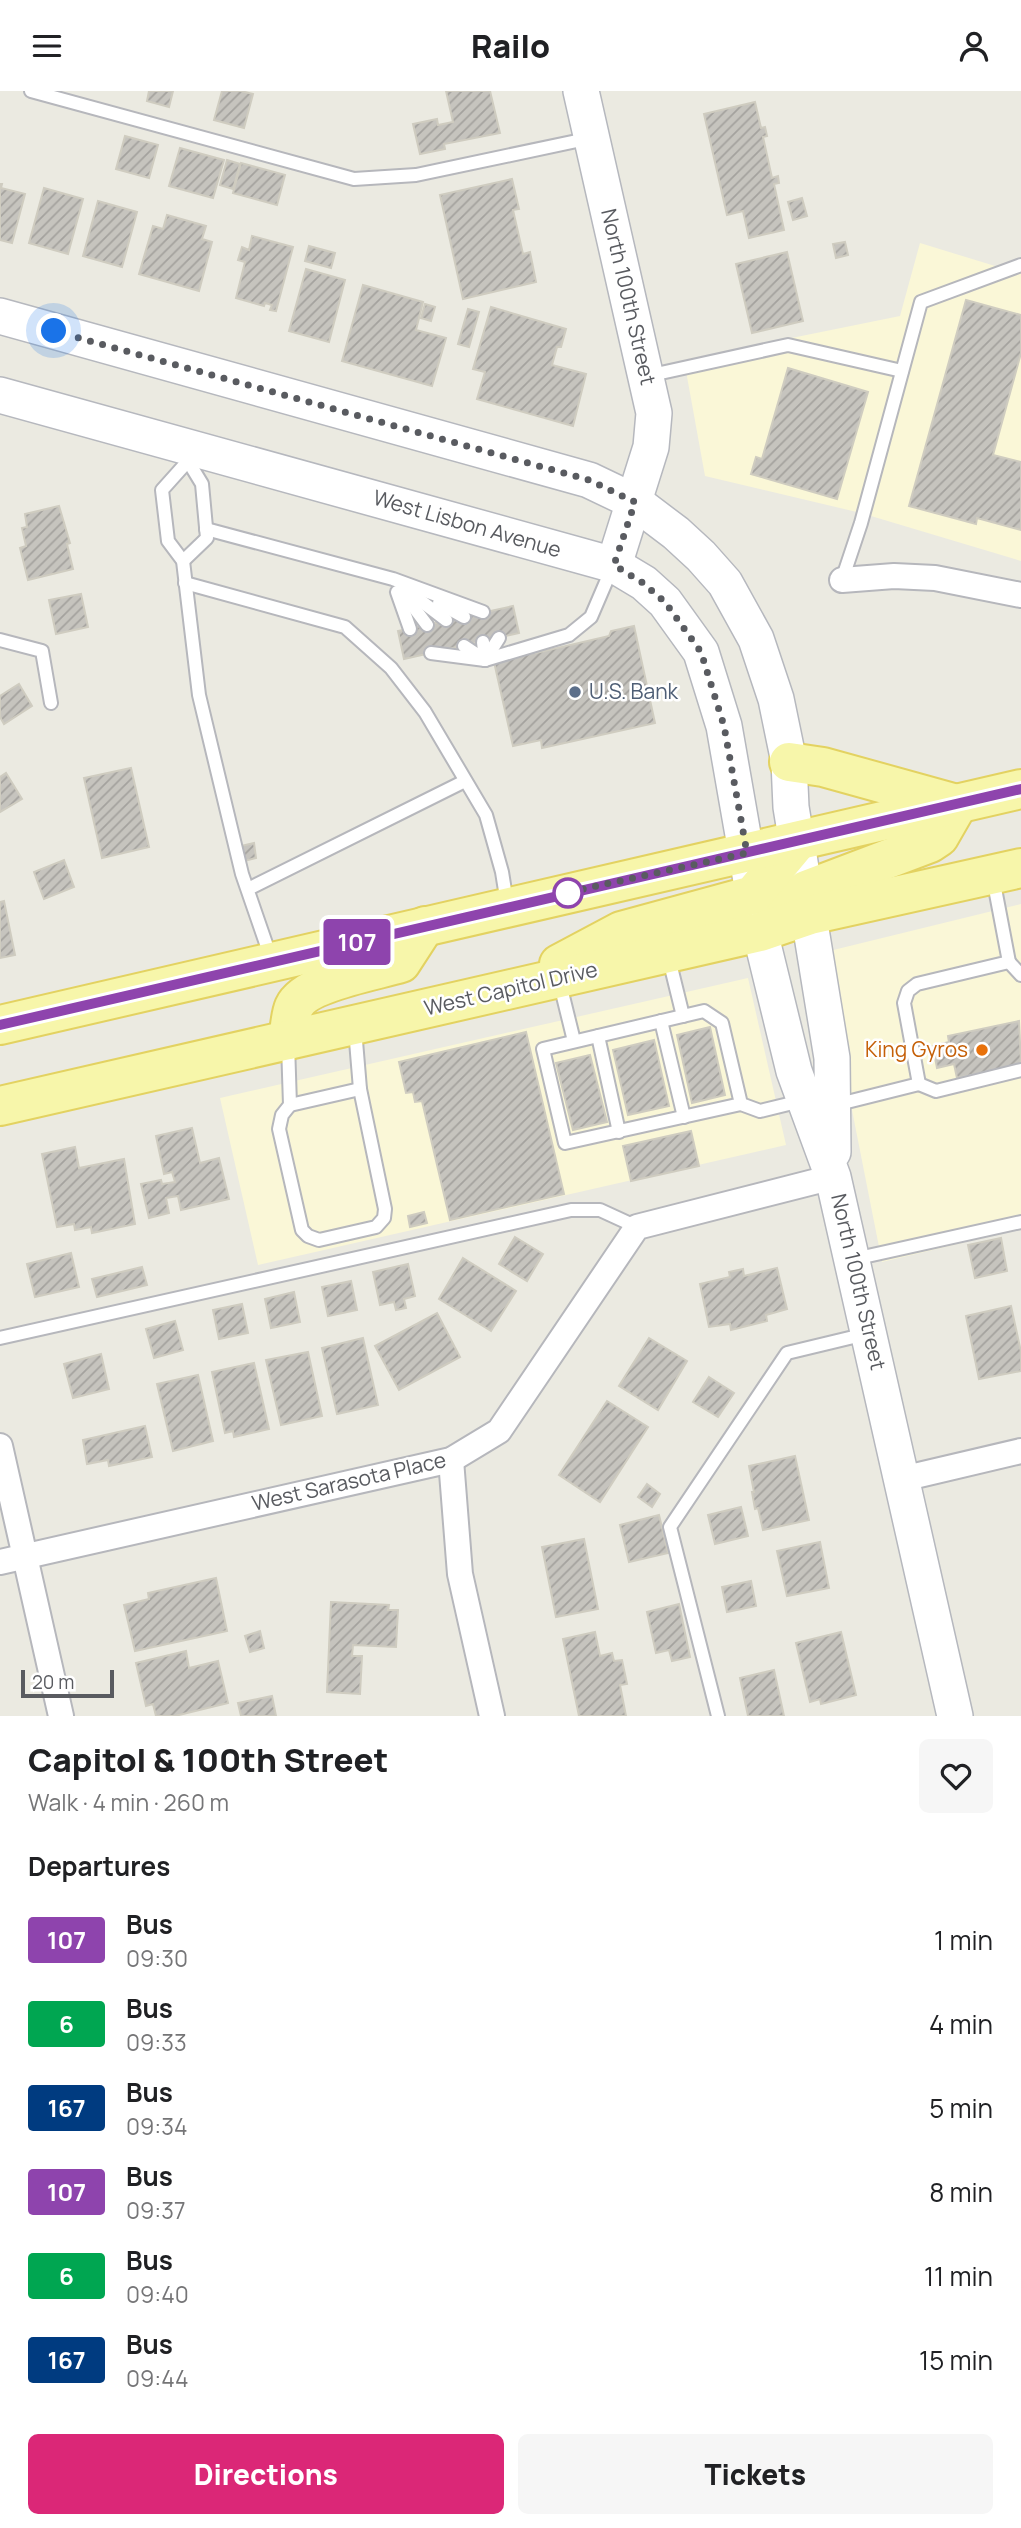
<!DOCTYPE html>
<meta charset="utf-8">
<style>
:root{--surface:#fff;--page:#f6f6f6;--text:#202124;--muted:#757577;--accent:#db2777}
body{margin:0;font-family:Manrope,sans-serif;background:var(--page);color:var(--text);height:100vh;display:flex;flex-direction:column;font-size:26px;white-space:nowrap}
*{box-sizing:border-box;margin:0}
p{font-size:23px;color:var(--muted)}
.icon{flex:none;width:38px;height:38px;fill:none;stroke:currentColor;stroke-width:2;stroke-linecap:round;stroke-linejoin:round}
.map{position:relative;height:1625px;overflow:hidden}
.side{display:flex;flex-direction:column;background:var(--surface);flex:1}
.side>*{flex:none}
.badge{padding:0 14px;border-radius:5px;font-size:24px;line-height:46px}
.scale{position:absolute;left:21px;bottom:18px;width:93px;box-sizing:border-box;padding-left:7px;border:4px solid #595b60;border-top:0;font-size:19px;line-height:24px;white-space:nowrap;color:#595b60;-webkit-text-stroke:5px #fff;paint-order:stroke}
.you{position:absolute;width:35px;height:35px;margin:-18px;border:5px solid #fff;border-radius:50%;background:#1a73e8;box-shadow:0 0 0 10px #1a73e833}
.map>.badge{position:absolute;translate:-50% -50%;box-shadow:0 0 0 4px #fff}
h2{padding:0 28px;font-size:26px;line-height:63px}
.round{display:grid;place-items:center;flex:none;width:74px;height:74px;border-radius:10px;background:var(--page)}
.overview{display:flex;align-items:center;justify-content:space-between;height:119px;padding:0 28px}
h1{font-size:33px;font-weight:800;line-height:52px}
.button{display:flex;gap:14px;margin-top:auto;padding:14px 28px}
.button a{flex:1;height:80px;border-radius:10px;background:var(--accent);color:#fff;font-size:28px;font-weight:800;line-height:80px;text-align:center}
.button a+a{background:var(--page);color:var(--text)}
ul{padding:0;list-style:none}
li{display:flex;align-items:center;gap:21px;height:84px;padding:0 28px}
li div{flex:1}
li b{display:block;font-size:26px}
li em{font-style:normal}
li .badge{min-width:77px;font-weight:700;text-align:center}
header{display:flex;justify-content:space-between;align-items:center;height:91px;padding:0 28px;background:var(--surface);font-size:32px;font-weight:800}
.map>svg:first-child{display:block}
.commercial{fill:#faf7d7}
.building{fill:url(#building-hatch);stroke:#cfccc0;stroke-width:2}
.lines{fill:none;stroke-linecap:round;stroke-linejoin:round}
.lane-casing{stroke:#b6b7bc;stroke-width:16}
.street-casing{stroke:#b6b7bc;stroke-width:28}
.secondary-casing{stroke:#b6b8be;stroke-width:38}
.primary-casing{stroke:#e3d261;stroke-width:42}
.lane{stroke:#fff;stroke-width:12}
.street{stroke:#fff;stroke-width:24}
.secondary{stroke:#fff;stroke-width:35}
.primary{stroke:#f7f6aa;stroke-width:38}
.line-casing{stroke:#fff;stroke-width:16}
.line{stroke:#8e44ad;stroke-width:10}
.walk{stroke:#595b60;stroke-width:7;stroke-dasharray:0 12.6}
.service-dot{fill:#5c6f8a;stroke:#fff;stroke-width:2.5}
.stop-dot{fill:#fff;stroke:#8e44ad;stroke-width:3.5}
.food-dot{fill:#e8710a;stroke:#fff;stroke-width:2.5}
.labels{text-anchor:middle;stroke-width:5;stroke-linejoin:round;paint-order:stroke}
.street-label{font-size:21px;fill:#595b60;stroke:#fff}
.service-label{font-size:21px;fill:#4e5e75;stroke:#fff;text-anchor:start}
.food-label{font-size:21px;fill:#c56008;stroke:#fff;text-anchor:end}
</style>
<header><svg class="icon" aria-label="menu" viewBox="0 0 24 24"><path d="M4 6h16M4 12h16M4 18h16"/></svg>Railo<svg class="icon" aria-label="person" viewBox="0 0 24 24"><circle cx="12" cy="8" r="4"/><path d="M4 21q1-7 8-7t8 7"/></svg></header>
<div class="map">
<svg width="1021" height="1625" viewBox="0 0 1021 1625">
<defs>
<pattern id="building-hatch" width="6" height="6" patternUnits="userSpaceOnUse" patternTransform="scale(1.75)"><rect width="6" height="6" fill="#c6c4be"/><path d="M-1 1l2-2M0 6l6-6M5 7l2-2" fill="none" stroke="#a4a29e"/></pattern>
</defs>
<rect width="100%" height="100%" fill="#ebeae1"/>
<g class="commercial">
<polygon points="920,152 1021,183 1021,470 861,422 705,385 684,269 900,225"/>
<polygon points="1021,813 1021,1138 882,1171 821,862"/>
<polygon points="748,887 786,1054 258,1174 220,1007"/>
</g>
<g class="building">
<polygon points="149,0 173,0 169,16 147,10"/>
<polygon points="222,0 241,0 253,3 244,37 214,29"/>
<polygon points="446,0 490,0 500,42 444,53 445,58 420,63 413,33 437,28 438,34 453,31"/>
<polygon points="755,11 761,37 765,36 767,45 763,46 772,87 778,85 779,92 774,93 784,139 749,147 743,120 727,124 704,23"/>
<polygon points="125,45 158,54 149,87 116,78"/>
<polygon points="180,57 224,69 213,107 169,95"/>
<polygon points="227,69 240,73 233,98 220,94"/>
<polygon points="241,72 285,84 277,114 233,102"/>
<polygon points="512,88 519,118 513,119 523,163 530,161 536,191 463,208 440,104"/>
<polygon points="0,93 2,93 1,97 25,103 12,152 0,149"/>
<polygon points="44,97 83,108 68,163 29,152"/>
<polygon points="802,107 807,125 793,129 788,111"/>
<polygon points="98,110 137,121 122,176 83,165"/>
<polygon points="167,124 206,135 202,148 212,151 199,200 139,183 153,135 163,138"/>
<polygon points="252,145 293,156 276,220 270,219 272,214 265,212 264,215 236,207 245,171 238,169 242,156 249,159"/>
<polygon points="845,151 848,164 836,167 833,153"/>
<polygon points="309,155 335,162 331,177 305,170"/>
<polygon points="787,161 803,230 752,242 736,173"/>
<polygon points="306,178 345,189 329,251 289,240"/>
<polygon points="363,194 423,211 416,239 446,247 432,295 342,270"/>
<polygon points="966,209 1021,224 1021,262 993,364 1021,371 1021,439 977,427 976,433 909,415"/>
<polygon points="425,213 435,216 431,230 421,227"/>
<polygon points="491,216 566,238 561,256 557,256 552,274 586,283 573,335 477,308 485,281 473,278"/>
<polygon points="468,218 479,221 469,256 458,253"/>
<polygon points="788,277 868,301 837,408 751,383 756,366 762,368"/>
<polygon points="59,415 70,452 67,453 73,478 28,489 20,457 26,455 22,437 27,436 25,423"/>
<polygon points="81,503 88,536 56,543 49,509"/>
<polygon points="513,515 519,542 404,568 398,540"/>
<polygon points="634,535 655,632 542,657 541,649 513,655 494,571 536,559 536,562 609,545 611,540"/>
<polygon points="19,593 32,615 4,633 0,626 0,605"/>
<polygon points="131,677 149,756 102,767 84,687"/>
<polygon points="6,682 22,708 0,721 0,686"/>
<polygon points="254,752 256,767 244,770 241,755"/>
<polygon points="64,769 74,796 44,808 34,781"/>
<polygon points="4,810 15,864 0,867 0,811"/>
<polygon points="1019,930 1021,974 957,987 954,973 937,977 933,955 949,951 948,945"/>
<polygon points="710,936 725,1004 692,1012 677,944"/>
<polygon points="526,941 564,1103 450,1129 422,1010 415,1011 413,1001 406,1002 399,971"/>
<polygon points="654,949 669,1015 628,1024 613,959"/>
<polygon points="590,964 607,1031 573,1039 556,972"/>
<polygon points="192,1037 200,1072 219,1067 229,1108 181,1119 178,1105 166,1107 169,1122 149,1127 141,1093 161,1089 162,1093 175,1091 172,1081 164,1083 156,1045"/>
<polygon points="691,1040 699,1075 631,1090 623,1055"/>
<polygon points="75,1056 79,1077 124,1068 135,1133 92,1142 91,1136 75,1139 74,1133 57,1136 42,1063"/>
<polygon points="424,1121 427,1132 410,1136 408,1125"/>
<polygon points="515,1146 543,1163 527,1190 499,1173"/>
<polygon points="1001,1147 1007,1180 975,1187 968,1154"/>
<polygon points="71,1162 79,1196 35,1206 27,1173"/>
<polygon points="463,1167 516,1200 491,1240 439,1208"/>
<polygon points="408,1173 415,1205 404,1208 406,1217 396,1219 394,1211 380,1214 373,1181"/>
<polygon points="142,1176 147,1194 97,1206 92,1188"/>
<polygon points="777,1177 787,1218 766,1224 767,1230 731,1239 730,1233 709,1236 700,1193 730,1186 729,1181 743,1178 744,1185"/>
<polygon points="351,1190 357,1219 328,1225 322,1196"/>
<polygon points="294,1201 300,1231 271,1237 265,1208"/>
<polygon points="242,1213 248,1242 219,1248 213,1219"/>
<polygon points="1011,1215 1021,1261 1021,1280 979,1288 966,1225"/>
<polygon points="437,1222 460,1266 399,1299 375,1255"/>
<polygon points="175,1230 183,1259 154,1267 146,1238"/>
<polygon points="363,1247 378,1314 337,1323 322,1257"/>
<polygon points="649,1247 687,1270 658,1319 619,1295"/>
<polygon points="308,1261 322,1325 281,1334 266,1269"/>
<polygon points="101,1263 109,1298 73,1307 64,1273"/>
<polygon points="254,1272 269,1338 234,1346 233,1340 225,1342 212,1281"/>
<polygon points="198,1284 213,1350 173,1360 157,1293"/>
<polygon points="709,1286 734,1302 718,1326 693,1311"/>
<polygon points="607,1310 648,1336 600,1411 559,1384"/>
<polygon points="145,1335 152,1366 109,1375 108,1369 87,1373 83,1349"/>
<polygon points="795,1365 809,1429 763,1439 758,1417 755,1418 752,1401 754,1401 749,1375"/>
<polygon points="647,1393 660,1403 652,1416 638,1406"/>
<polygon points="741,1416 748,1445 715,1453 708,1424"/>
<polygon points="659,1424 668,1462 629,1471 620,1434"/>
<polygon points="584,1448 598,1518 556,1526 542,1456"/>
<polygon points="820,1451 829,1497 787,1505 777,1460"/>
<polygon points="216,1487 227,1540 135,1560 124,1514 149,1508 148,1502"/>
<polygon points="751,1490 756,1515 727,1521 722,1496"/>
<polygon points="331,1511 389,1514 388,1519 398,1519 396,1556 353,1554 352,1565 362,1565 360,1603 327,1601"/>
<polygon points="679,1513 690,1566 672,1570 669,1559 656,1562 647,1521"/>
<polygon points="260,1540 264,1557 250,1561 245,1545"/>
<polygon points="595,1541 600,1565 612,1562 614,1570 622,1569 627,1593 620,1594 626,1625 579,1625 563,1548"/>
<polygon points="841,1541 856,1604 821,1613 820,1608 810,1611 796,1552"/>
<polygon points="186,1560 189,1577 218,1570 228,1612 175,1625 156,1625 153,1613 146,1615 136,1572"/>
<polygon points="774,1579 784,1625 748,1625 740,1587"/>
<polygon points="272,1605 276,1625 241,1625 238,1612"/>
</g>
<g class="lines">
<g class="lane-casing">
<g id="lane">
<polyline points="31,0 354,88 416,84 591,47"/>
<polyline points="647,285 788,254 902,280"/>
<polyline points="189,358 188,370 162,399 168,450 183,470 199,604 242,783 271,867"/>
<polyline points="206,438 393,488 483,521"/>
<polyline points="183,470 207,447 202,393 188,370"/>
<polyline points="842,489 861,432 921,211 1021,174"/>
<polyline points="185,492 345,536 391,577 425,621 486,724 502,781 507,812"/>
<polyline points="404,497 446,529"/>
<polyline points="397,501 410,538"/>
<polyline points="403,502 427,534"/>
<polyline points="439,512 464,526"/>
<polyline points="0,549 42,560 51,612"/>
<polyline points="483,551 485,569"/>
<polyline points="464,555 482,567"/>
<polyline points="431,562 485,569 569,544 591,526 612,477"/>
<polyline points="485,569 499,547"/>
<polyline points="248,798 465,690"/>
<polyline points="668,864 683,925"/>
<polyline points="1009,871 1021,884"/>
<polyline points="559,889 574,950"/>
<polyline points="661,930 684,1026"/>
<polyline points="598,945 619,1041"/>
<polyline points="288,953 290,1014 282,1024 279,1038 302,1139 308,1145 319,1149 376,1136 384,1127 385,1118 360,998 355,938"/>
<polyline points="919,993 936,1000 1021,979"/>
<polyline points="741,1013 722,932 704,920 543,958 565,1052 741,1013 760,1020 801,1010"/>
<polyline points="290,1014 360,998"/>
<polyline points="835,1014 919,993 904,912 908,900 917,893 1009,871 993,787"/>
<polyline points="854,1168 1021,1131"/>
<polyline points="0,1247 571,1119 600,1119 637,1136"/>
<polyline points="718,1625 670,1436 787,1262 866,1243"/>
</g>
</g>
<g class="street-casing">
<g id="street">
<polyline points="842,489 894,485 935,487 1021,504"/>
<polyline points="0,1355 61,1625"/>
<polyline points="451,1369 460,1483 492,1625"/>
<polyline points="902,1388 1021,1360"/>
<polyline points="0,1471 451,1369 499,1340 637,1136 833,1086"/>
</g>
</g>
<g class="secondary-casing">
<g id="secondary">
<polyline points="581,0 654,322 651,356 614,474"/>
<polyline points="0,225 589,389 635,411 676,442 701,465 725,492 756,548 776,608 789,671 791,716 832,967 833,1061"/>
<polyline points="0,304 614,474 644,492 665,511 701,561 724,635 760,841 794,980 833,1086 955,1625"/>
</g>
</g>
<g class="primary-casing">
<g id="primary">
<polyline points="789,671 823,676 953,712"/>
<polyline points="776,826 806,799 930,752 939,746 958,713"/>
<polyline points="559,873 621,840 753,804 798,750"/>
<polyline points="0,934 1021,698"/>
<path d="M 288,949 C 290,939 290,925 294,916 C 305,891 376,880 401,872 L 425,835"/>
<polyline points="0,1015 760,841 810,824 1021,777"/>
</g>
</g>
<use href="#lane" class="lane"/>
<use href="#street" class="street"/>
<use href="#secondary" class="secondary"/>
<use href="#primary" class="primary"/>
</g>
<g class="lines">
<g class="line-casing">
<polyline id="line" points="0,934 1021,698"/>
</g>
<use href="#line" class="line"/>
<polyline class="walk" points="54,240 589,389 635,411 614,474 643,492 665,511 701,561 724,635 747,762 556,804 568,802"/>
</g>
<circle class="service-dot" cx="575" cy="601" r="7"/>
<circle class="stop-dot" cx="568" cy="802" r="14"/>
<circle class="food-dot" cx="982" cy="959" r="7"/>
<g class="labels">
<g class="street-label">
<text transform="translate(628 206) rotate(77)" y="7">North 100th Street</text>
<text transform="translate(467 433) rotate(16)" y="7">West Lisbon Avenue</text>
<text transform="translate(511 898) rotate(-13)" y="7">West Capitol Drive</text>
<text transform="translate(858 1191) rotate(77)" y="7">North 100th Street</text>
<text transform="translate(349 1391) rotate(-13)" y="7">West Sarasota Place</text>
</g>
<g class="service-label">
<text x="589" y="608">U.S. Bank</text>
</g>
<g class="food-label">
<text x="968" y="966">King Gyros</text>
</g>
</g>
</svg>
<div class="scale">20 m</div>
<div class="you" style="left:54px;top:240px"></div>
<b class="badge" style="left:357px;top:851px;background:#8e44ad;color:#fff">107</b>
</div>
<section class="side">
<div class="overview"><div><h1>Capitol &amp; 100th Street</h1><p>Walk · 4 min · 260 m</p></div><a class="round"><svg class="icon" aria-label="heart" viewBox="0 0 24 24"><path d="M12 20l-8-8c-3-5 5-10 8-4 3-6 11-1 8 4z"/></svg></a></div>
<h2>Departures</h2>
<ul>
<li><span class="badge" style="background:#8e44ad;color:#fff">107</span><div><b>Bus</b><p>09:30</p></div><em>1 min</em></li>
<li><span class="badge" style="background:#00a651;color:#fff">6</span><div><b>Bus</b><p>09:33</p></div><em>4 min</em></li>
<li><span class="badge" style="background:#003b80;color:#fff">167</span><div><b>Bus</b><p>09:34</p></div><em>5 min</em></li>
<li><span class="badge" style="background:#8e44ad;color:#fff">107</span><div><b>Bus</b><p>09:37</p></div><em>8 min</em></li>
<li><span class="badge" style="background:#00a651;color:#fff">6</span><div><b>Bus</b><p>09:40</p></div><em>11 min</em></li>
<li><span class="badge" style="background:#003b80;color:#fff">167</span><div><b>Bus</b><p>09:44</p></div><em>15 min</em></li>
</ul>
<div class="button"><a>Directions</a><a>Tickets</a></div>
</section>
